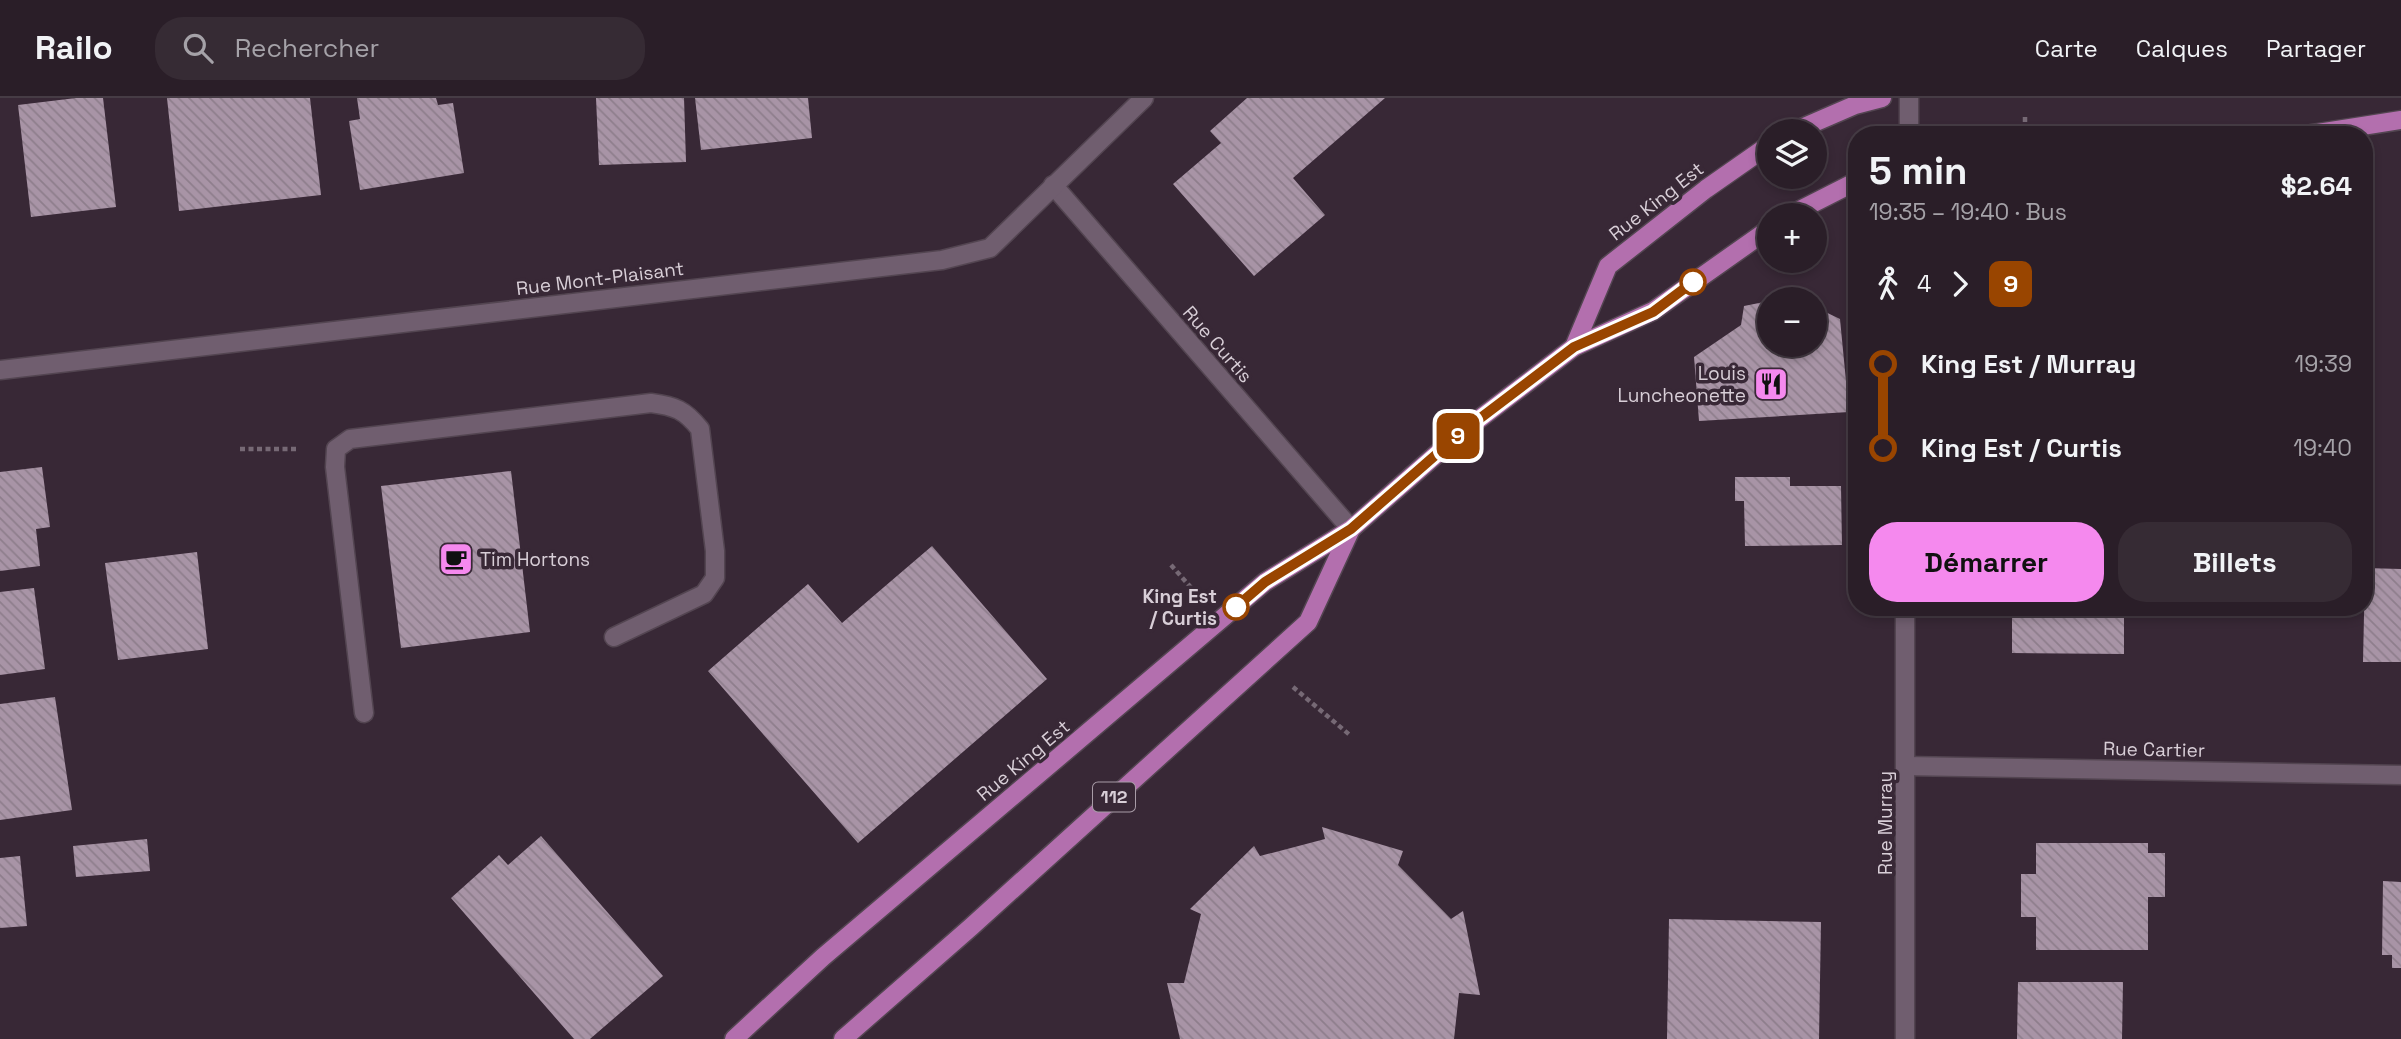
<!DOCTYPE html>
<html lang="fr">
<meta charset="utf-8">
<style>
:root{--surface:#2a1e28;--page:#362b34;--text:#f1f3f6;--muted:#a5a2a8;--line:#463c45;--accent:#f589ee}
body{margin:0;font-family:"Space Grotesk",sans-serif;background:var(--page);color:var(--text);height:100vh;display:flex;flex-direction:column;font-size:26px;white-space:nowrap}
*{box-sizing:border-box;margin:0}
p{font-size:23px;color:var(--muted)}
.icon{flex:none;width:38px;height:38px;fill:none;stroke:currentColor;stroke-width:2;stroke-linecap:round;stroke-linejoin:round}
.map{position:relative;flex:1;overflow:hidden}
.sheet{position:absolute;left:1848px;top:28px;width:525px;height:490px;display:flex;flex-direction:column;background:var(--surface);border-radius:28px;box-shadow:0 4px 10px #0003,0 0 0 2px var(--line)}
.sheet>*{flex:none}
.badge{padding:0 14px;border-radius:10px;font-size:24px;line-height:46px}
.buttons{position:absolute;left:1757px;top:21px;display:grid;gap:14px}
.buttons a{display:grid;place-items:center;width:70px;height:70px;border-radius:50%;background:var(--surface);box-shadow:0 4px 10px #0003,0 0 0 2px var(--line);font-size:35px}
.map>.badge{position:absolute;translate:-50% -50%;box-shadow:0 0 0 4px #fff}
.legs{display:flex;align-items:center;gap:10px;height:77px;padding:0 21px;font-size:23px}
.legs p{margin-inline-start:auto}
.head{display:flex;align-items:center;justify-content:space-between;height:119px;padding:0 21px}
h1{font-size:38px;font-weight:700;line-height:52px}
.action{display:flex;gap:14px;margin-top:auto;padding:14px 21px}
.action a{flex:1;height:80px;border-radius:28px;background:var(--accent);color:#111;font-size:28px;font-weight:700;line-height:80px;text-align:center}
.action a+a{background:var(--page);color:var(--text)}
ul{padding:0 21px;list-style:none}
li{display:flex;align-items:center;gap:24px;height:84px;font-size:26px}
li i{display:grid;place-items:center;width:10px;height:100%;margin:0 9px;background:currentColor}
li i::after{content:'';width:18px;height:18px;margin:-9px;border:5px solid;border-radius:50%;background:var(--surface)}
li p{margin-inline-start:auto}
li:first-child i{background:linear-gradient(#0000 50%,currentColor 0)}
li:last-child i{background:linear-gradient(currentColor 50%,#0000 0)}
header{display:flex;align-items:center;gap:42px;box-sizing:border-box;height:98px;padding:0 35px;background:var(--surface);border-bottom:2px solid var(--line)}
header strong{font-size:33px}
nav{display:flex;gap:38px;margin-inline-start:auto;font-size:24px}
.search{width:490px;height:63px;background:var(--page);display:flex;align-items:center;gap:18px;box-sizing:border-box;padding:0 24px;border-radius:28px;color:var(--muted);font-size:26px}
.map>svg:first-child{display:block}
.building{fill:url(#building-back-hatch)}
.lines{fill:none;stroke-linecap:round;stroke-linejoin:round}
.service-casing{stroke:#534551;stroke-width:21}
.minor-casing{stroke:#534551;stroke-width:21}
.primary-casing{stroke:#534551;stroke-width:21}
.path{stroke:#766975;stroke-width:4.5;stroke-dasharray:5 3.5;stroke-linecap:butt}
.service{stroke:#705e6f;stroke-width:18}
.minor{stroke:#705e6f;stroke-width:18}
.primary{stroke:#b36fae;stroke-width:18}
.line-1-casing{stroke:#fff;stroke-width:16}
.line-1{stroke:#994500;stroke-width:10}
.stop-1-dot{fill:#fff;stroke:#994500;stroke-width:3.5}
.labels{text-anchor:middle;stroke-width:7;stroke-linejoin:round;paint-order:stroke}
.shield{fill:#382836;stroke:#a89ca7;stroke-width:2}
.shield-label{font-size:18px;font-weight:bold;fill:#d8ced7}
.street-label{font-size:19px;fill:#d8ced7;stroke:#382836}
.poi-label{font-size:19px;fill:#d8ced7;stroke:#382836;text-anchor:end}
.stop-label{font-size:19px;font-weight:bold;fill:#d8ced7;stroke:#382836;text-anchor:end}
</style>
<header>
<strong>Railo</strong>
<div class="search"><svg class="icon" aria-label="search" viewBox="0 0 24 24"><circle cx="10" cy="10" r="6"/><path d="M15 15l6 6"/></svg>Rechercher</div>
<nav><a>Carte</a><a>Calques</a><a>Partager</a></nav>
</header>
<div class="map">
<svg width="2401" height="941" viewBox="0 0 2401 941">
<defs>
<pattern id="building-back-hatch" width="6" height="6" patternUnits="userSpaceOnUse" patternTransform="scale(1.75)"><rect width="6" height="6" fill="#a894a6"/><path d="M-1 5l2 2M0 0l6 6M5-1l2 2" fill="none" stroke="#8e7e8c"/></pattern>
</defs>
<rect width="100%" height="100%" fill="#382836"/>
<g class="building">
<polygon points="76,0 103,0 116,109 31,119 18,7"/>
<polygon points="167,0 310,0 321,97 179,113"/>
<polygon points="357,0 436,0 438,7 453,5 464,75 360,92 349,23 360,21"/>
<polygon points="596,0 684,0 686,64 599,67"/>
<polygon points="695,0 808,0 812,40 701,52"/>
<polygon points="1247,0 1385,0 1293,80 1325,117 1254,178 1173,86 1221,45 1210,33"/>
<polygon points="2364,120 2371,120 2368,282 2364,282"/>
<polygon points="1769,203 1769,247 1815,247 1815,209 1840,221 1849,314 1699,323 1694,259 1741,227 1744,208"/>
<polygon points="42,369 50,429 36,431 40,468 0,473 0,374"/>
<polygon points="511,373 530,534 401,550 381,388"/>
<polygon points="1735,379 1790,379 1790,388 1841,388 1842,447 1745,448 1744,403 1735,403"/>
<polygon points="932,448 1047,581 858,745 708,573 808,486 842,525"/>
<polygon points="197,454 208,551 118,562 105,465"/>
<polygon points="2365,470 2401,471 2401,564 2363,564"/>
<polygon points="34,490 45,571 0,577 0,494"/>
<polygon points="2012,509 2124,509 2124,556 2012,555"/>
<polygon points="55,599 72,712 0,722 0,606"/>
<polygon points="1322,729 1403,753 1398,767 1451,821 1463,813 1480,897 1459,895 1454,941 1180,941 1167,885 1184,885 1201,816 1190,811 1254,748 1260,758 1325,741"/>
<polygon points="541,738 663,878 590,941 574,941 451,800 499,757 508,767"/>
<polygon points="147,741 150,773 76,779 73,748"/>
<polygon points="2036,745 2148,745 2148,755 2165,755 2165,799 2148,799 2148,852 2036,852 2036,819 2021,819 2021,776 2036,776"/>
<polygon points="20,758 27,828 0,830 0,760"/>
<polygon points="2383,783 2401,784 2401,870 2392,870 2392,857 2382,857"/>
<polygon points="1669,821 1821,824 1819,941 1667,941"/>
<polygon points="2018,884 2123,884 2122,941 2017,941"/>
</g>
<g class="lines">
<g class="service-casing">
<path id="service" d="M 364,615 L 335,369 L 336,351 L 350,341 L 651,305 C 675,308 685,312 700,331 L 715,453 L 715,480 L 704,496 L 614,539"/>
</g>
<g class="minor-casing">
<g id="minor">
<polyline points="1909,0 1909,37"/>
<polyline points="1053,87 1351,431"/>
<polyline points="0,272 942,162 990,150 1144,0"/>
<polyline points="1906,668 2401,677"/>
<polyline points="1905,941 1905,509"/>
</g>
</g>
<g class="primary-casing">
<g id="primary">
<polyline points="1795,33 1855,7 1882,0"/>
<polyline points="2305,37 2401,22"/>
<polyline points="1790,117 1857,83"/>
<polyline points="1574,249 1608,168 1706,91 1769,47"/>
<polyline points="734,941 823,859 1265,484 1351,431 1462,334 1574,249 1653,213 1769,131"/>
<polyline points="843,941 971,829 1308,524 1351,431"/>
</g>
</g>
<g class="path">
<polyline points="2025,19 2025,29"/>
<polyline points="240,351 297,351"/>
<polyline points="1171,467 1194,493"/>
<polyline points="1293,589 1351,638"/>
</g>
<use href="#service" class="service"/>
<use href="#minor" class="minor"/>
<use href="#primary" class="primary"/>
</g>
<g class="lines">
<g class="line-1-casing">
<polyline id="line-1" points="1236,509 1265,484 1351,431 1462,334 1574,249 1653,214 1693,184"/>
</g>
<use href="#line-1" class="line-1"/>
</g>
<defs>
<g id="restaurant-square" transform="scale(1.75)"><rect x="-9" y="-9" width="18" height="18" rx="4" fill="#f589ee" stroke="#382836"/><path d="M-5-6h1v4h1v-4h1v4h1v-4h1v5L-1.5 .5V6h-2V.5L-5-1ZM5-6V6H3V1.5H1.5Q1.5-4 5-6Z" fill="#111"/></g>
<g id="cafe-square" transform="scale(1.75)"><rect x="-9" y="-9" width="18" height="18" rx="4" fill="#f589ee" stroke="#382836"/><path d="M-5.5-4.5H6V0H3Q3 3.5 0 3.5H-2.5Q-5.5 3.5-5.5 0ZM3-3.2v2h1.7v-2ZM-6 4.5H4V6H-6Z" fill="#111"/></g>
</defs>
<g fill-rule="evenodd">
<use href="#restaurant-square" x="1771" y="286"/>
<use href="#cafe-square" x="456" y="461"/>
</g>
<g class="stop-1-dot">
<circle cx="1693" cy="184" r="12"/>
<circle cx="1236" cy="509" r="12"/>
</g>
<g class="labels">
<rect class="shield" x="1093" y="684.5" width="42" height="29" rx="5"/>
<g class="shield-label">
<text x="1114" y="705">112</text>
</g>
<g class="street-label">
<text transform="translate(1656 103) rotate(-38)" y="7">Rue King Est</text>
<text transform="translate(600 180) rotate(-7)" y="7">Rue Mont-Plaisant</text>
<text transform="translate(1218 246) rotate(49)" y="7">Rue Curtis</text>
<text transform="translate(2154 651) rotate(1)" y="7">Rue Cartier</text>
<text transform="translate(1023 662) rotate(-40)" y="7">Rue King Est</text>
<text transform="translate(1885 725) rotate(-90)" y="7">Rue Murray</text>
</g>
<g class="poi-label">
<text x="1746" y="282">Louis<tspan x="1746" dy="22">Luncheonette</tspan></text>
<text x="480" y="468" text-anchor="start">Tim Hortons</text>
</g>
<g class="stop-label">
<text x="1217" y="505">King Est<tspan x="1217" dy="22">/ Curtis</tspan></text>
</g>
</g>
</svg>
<div class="buttons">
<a><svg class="icon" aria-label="layers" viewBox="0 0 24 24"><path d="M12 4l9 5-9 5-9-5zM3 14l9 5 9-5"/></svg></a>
<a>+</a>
<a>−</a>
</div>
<b class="badge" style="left:1458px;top:338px;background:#994500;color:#fff">9</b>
<section class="sheet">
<div class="head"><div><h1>5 min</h1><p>19:35 – 19:40 · Bus</p></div><b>$2.64</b></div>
<div class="legs"><svg class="icon" aria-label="walk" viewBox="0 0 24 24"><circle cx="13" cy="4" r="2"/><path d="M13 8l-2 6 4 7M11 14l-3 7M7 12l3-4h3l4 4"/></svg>4<svg class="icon" aria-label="forward" viewBox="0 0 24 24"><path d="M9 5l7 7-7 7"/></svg><b class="badge" style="background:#994500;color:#fff">9</b></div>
<ul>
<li><i style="color:#994500"></i><b>King Est / Murray</b><p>19:39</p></li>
<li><i style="color:#994500"></i><b>King Est / Curtis</b><p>19:40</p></li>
</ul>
<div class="action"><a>Démarrer</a><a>Billets</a></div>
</section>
</div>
